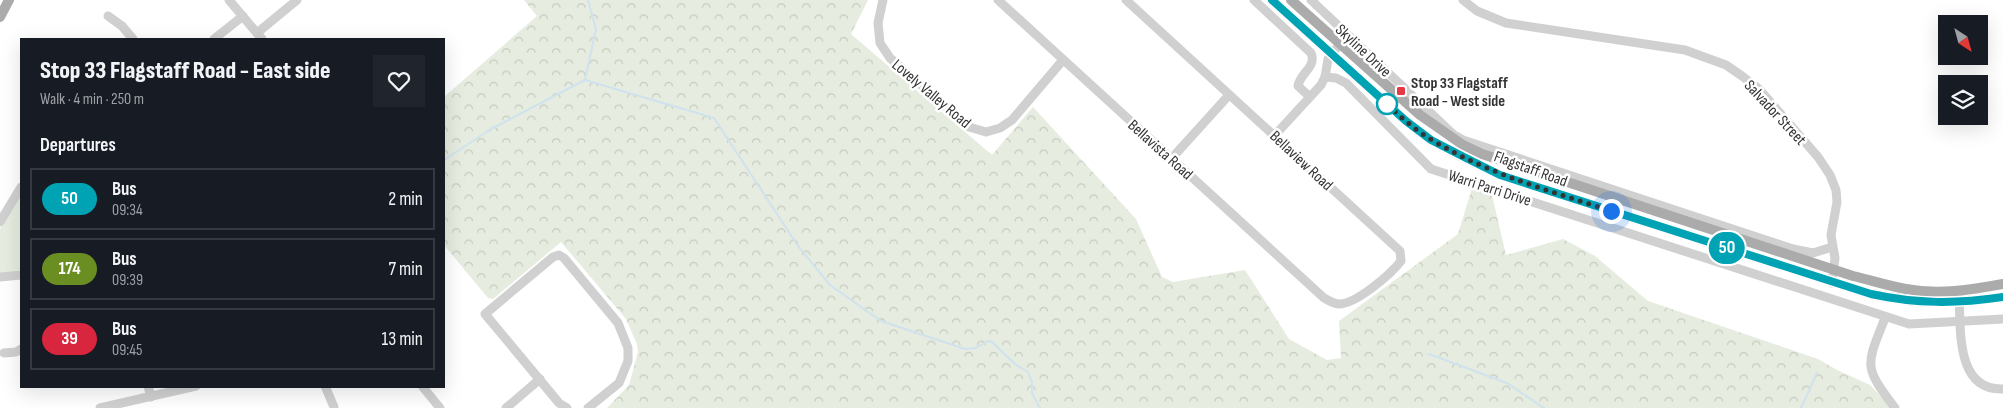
<!DOCTYPE html>
<meta charset="utf-8">
<style>
:root{--surface:#171b24;--page:#20242c;--text:#f1f3f6;--muted:#9ea1a6;--line:#363941}
body{margin:0;font-family:"Sofia Sans Condensed",sans-serif;background:var(--page);color:var(--text);height:100vh;display:flex;flex-direction:column;font-size:19px;white-space:nowrap}
*{box-sizing:border-box;margin:0}
p{font-size:16px;color:var(--muted)}
.icon{flex:none;width:28px;height:28px;fill:none;stroke:currentColor;stroke-width:2;stroke-linecap:round;stroke-linejoin:round}
.map{position:relative;flex:1;overflow:hidden}
.panel{position:absolute;left:20px;top:38px;width:425px;height:350px;display:flex;flex-direction:column;background:var(--surface);border-radius:0px;box-shadow:0 5px 20px #0002}
.panel>*{flex:none}
.badge{padding:0 10px;border-radius:16px;font-size:18px;line-height:32px}
.needle{width:32px;rotate:144deg}
.tools{position:absolute;left:1938px;top:15px;display:grid;gap:10px}
.tools a{display:grid;place-items:center;width:50px;height:50px;border-radius:0px;background:var(--surface);box-shadow:0 5px 20px #0002;font-size:25px}
.you{position:absolute;width:25px;height:25px;margin:-12px;border:4px solid #fff;border-radius:50%;background:#1a73e8;box-shadow:0 0 0 8px #1a73e833}
.map>.badge{position:absolute;translate:-50% -50%;box-shadow:0 0 0 2px #fff}
h2{padding:0 20px;font-size:19px;line-height:45px}
.round{display:grid;place-items:center;flex:none;width:52px;height:52px;border-radius:0px;background:var(--page)}
.headline{display:flex;align-items:center;justify-content:space-between;height:85px;padding:0 20px}
h1{font-size:24px;font-weight:800;line-height:38px}
ul{padding:0;list-style:none}
li{display:flex;align-items:center;gap:15px;height:62px;margin:0 10px 8px;padding:0 10px;border:2px solid var(--line);border-radius:0px}
li div{flex:1}
li b{display:block;font-size:19px}
li em{font-style:normal}
li .badge{min-width:55px;font-weight:700;text-align:center}
.map>svg:first-child{display:block}
.forest{fill:url(#forest-crowns)}
.park{fill:#e6ecdf}
.lines{fill:none;stroke-linecap:round;stroke-linejoin:round}
.stream{stroke:#cfe2ee;stroke-width:2}
.minor{stroke:#d0d0d0;stroke-width:9}
.major{stroke:#ababab;stroke-width:10}
.line-casing{stroke:#fff;stroke-width:11}
.line{stroke:#00a3b4;stroke-width:8}
.walk{stroke:#333;stroke-width:5;stroke-dasharray:0 9}
.poi-dot{fill:#e63946;stroke:#fff;stroke-width:2}
.stop-dot{fill:#fff;stroke:#00a3b4;stroke-width:2.5}
.labels{text-anchor:middle;stroke-width:5;stroke-linejoin:round;paint-order:stroke}
.street-label{font-size:16px;fill:#333;stroke:#fff}
.poi-label{font-size:16px;font-weight:bold;fill:#333;stroke:#fff;text-anchor:start}
</style>
<div class="map">
<svg width="2003" height="408" viewBox="0 0 2003 408">
<defs>
<pattern id="forest-crowns" width="20" height="18" patternUnits="userSpaceOnUse" patternTransform="scale(1.25)"><rect width="20" height="18" fill="#e6ecdf"/><path d="M2 6a3 3 0 1 1 6 0M12 15a3 3 0 1 1 6 0" fill="none" stroke="#c6cbc0"/></pattern>
</defs>
<rect width="100%" height="100%" fill="#fff"/>
<polygon class="forest" points="524,0 868,0 851,34 992,155 1033,107 1136,219 1162,277 1173,282 1245,270 1289,339 1327,360 1341,358 1339,321 1458,234 1472,188 1492,195 1506,255 1563,239 1595,256 1648,301 1818,359 1837,370 1870,385 1892,408 607,408 629,385 638,352 637,344 626,319 561,242 493,299 488,298 444,245 444,97 537,16"/>
<polygon class="park" points="21,194 21,270 0,273 0,229"/>
<g class="lines">
<g class="stream">
<polyline points="585,80 596,29 588,0"/>
<polyline points="444,160 491,129 585,80 714,118 798,246 830,285 881,321 965,349 976,348 988,341 992,342 1015,364 1028,372 1032,382 1032,393 1040,408"/>
<polyline points="1429,354 1507,383 1544,408"/>
<polyline points="1801,408 1817,373"/>
</g>
<g class="minor">
<polyline points="229,0 262,39"/>
<polyline points="883,0 878,23 880,43 890,58 969,127 986,132 1000,128 1012,120 1063,60"/>
<path d="M 998,0 L 1324,298 C 1328,300 1334,304 1339,304 C 1356,304 1390,275 1401,261 L 1400,251 L 1126,0"/>
<path d="M 1254,0 L 1311,53 C 1317,67 1300,73 1298,86 L 1310,97"/>
<polyline points="1311,0 1454,135 1463,140 1793,249 1813,253 1832,247"/>
<polyline points="1463,0 1477,11 1506,23 1685,50 1726,65 1742,76 1759,89 1818,157 1830,175 1836,190 1837,202 1831,235 1835,258 1832,283"/>
<polyline points="108,16 122,26 133,39"/>
<polyline points="257,33 297,0"/>
<polyline points="214,39 243,16"/>
<polyline points="1325,77 1336,78 1346,83 1431,169 1909,324 2003,319"/>
<polyline points="1275,135 1321,85 1325,77 1328,59 1340,44"/>
<polyline points="1172,158 1229,95"/>
<polyline points="0,222 21,187"/>
<polyline points="0,277 21,275"/>
<path d="M 1959,291 C 1961,325 1954,391 2003,389"/>
<path d="M 1885,318 C 1866,366 1863,366 1895,408"/>
<polyline points="4,353 16,352 21,349"/>
<polyline points="148,386 151,397"/>
<polyline points="325,386 334,407"/>
<polyline points="422,386 440,408"/>
<polyline points="100,408 196,386"/>
<polyline points="506,408 540,379"/>
<polyline points="567,408 559,403 485,314 553,257 559,255 564,258 618,323 628,348 628,361 619,383 588,408"/>
</g>
<g class="major">
<path d="M 1272,0 L 1406,121 L 1431,140 L 1463,157 L 1500,175 L 1871,294 C 1919,304 1955,304 2003,297"/>
<path d="M 1291,0 L 1420,115 L 1463,145 L 1482,154 L 1853,276 C 1870,280 1888,286 1906,289 C 1938,295 1971,290 2003,284"/>
<polyline points="0,17 9,0"/>
</g>
</g>
<g class="lines">
<g class="line-casing">
<path id="line" d="M 1272,0 L 1406,121 L 1431,140 L 1464,157 L 1500,175 L 1871,294 C 1917,304 1956,304 2003,297"/>
</g>
<use href="#line" class="line"/>
<path class="walk" d="M 1387,104 L 1381,99 C 1397,113 1413,129 1432,140 C 1488,174 1550,191 1611,211"/>
</g>
<rect class="poi-dot" x="1396" y="86" width="10" height="10" rx="2.5"/>
<circle class="stop-dot" cx="1387" cy="104" r="10"/>
<g class="labels">
<g class="street-label">
<text transform="translate(1364 50) rotate(43)" y="6">Skyline Drive</text>
<text transform="translate(932 93) rotate(40)" y="6">Lovely Valley Road</text>
<text transform="translate(1776 112) rotate(47)" y="6">Salvador Street</text>
<text transform="translate(1161 149) rotate(42)" y="6">Bellavista Road</text>
<text transform="translate(1302 160) rotate(43)" y="6">Bellaview Road</text>
<text transform="translate(1531 168) rotate(20)" y="6">Flagstaff Road</text>
<text transform="translate(1490 187) rotate(18)" y="6">Warri Parri Drive</text>
</g>
<g class="poi-label">
<text x="1411" y="88">Stop 33 Flagstaff<tspan x="1411" dy="18">Road - West side</tspan></text>
</g>
</g>
</svg>
<div class="tools">
<a><svg class="needle" viewBox="-14 -14 28 28"><path d="M0-13l5 13h-10z" fill="#e53935"/><path d="M0 13l5-13h-10z" fill="#9ea1a6"/></svg></a>
<a><svg class="icon" aria-label="layers" viewBox="0 0 24 24"><path d="M12 4l9 5-9 5-9-5zM3 14l9 5 9-5"/></svg></a>
</div>
<div class="you" style="left:1611px;top:211px"></div>
<b class="badge" style="left:1727px;top:248px;background:#00a3b4;color:#fff">50</b>
<section class="panel">
<div class="headline"><div><h1>Stop 33 Flagstaff Road - East side</h1><p>Walk · 4 min · 250 m</p></div><a class="round"><svg class="icon" aria-label="heart" viewBox="0 0 24 24"><path d="M12 20l-8-8c-3-5 5-10 8-4 3-6 11-1 8 4z"/></svg></a></div>
<h2>Departures</h2>
<ul>
<li><span class="badge" style="background:#00a3b4;color:#fff">50</span><div><b>Bus</b><p>09:34</p></div><em>2 min</em></li>
<li><span class="badge" style="background:#6b8e23;color:#fff">174</span><div><b>Bus</b><p>09:39</p></div><em>7 min</em></li>
<li><span class="badge" style="background:#d7263d;color:#fff">39</span><div><b>Bus</b><p>09:45</p></div><em>13 min</em></li>
</ul>
</section>
</div>
